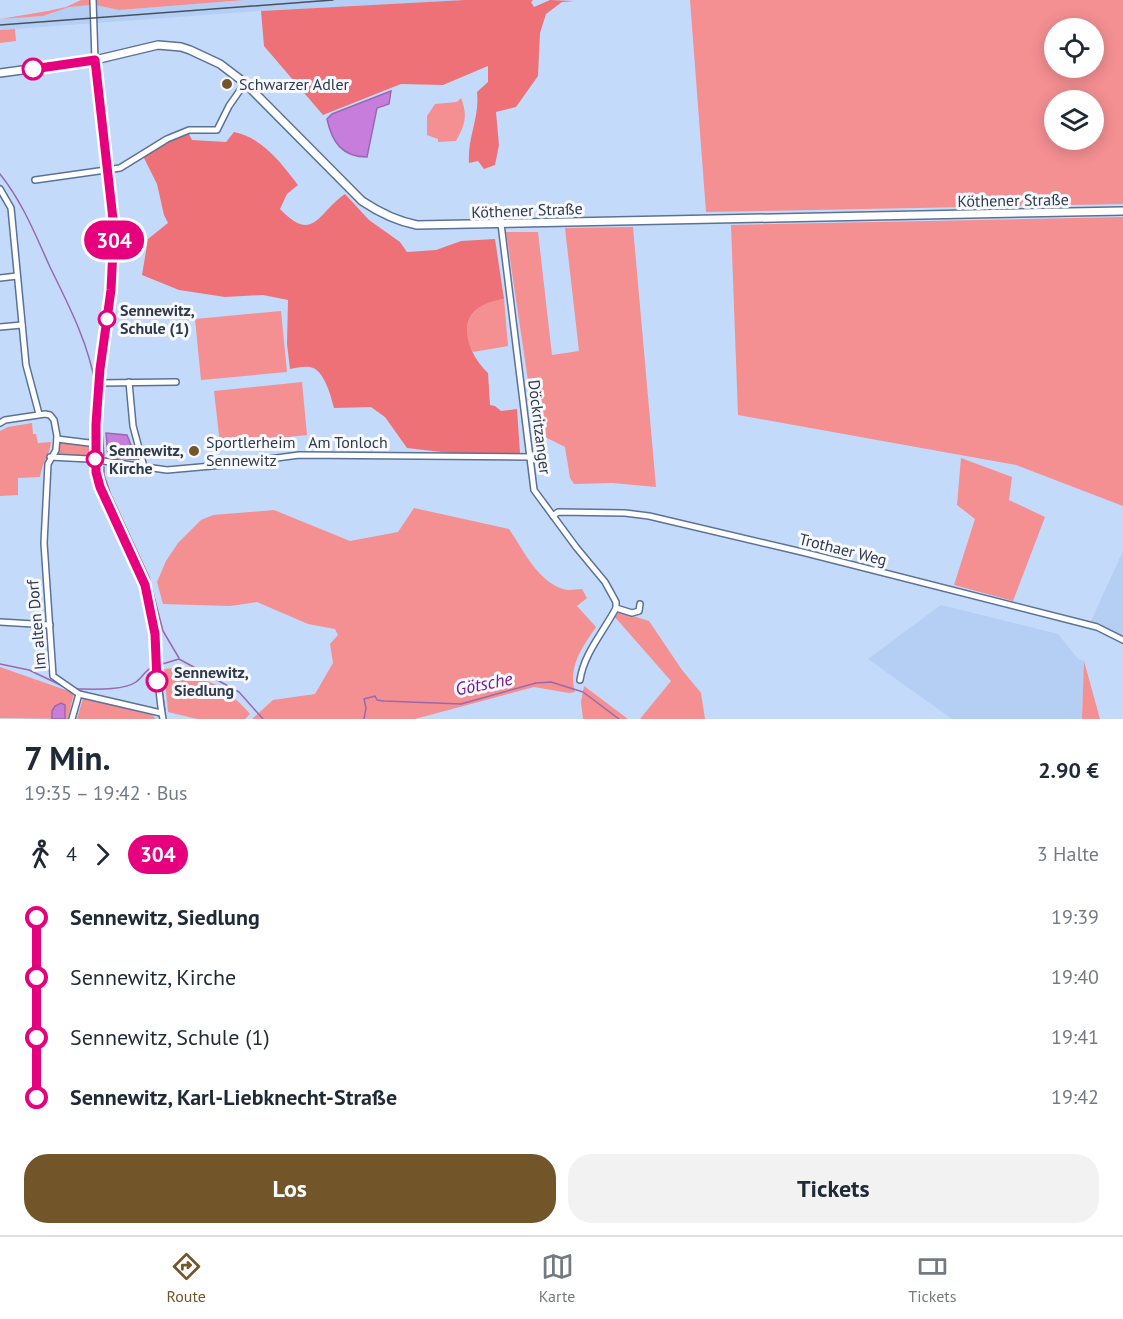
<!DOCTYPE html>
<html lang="de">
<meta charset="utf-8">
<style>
:root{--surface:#fff;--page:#f2f2f3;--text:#1f2937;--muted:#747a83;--line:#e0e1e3;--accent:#725629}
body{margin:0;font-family:"PT Sans",sans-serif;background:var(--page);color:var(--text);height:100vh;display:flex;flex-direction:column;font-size:22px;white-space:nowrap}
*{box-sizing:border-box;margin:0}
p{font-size:20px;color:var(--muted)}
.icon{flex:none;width:33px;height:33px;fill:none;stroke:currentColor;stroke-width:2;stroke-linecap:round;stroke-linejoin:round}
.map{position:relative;height:719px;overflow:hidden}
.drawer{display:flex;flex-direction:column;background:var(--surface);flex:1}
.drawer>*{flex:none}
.badge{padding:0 12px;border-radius:20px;font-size:21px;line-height:39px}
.fabs{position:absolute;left:1044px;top:18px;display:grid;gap:12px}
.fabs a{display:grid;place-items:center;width:60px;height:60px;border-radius:50%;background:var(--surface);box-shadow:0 3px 15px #0003;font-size:30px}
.map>.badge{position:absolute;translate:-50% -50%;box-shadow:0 0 0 3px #fff}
.legs{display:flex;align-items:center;gap:9px;height:66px;padding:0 24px;font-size:20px}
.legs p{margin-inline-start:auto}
.summary{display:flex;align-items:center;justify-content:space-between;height:102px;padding:0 24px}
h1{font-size:33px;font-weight:800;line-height:45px}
.cta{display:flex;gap:12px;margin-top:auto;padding:12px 24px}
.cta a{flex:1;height:69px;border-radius:24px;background:var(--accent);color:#fff;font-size:24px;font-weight:800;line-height:69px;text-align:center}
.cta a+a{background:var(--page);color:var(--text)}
ul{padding:0 24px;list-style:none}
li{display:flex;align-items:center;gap:21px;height:60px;font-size:22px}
li i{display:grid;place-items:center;width:9px;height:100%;margin:0 8px;background:currentColor}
li i::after{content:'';width:15px;height:15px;margin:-8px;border:4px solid;border-radius:50%;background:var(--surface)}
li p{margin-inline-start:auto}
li:first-child i{background:linear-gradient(#0000 50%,currentColor 0)}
li:last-child i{background:linear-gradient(currentColor 50%,#0000 0)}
.tab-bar{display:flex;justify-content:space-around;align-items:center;height:84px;border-top:2px solid var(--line);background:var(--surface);font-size:16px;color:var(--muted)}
.tab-bar a{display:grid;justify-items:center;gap:3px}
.tab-bar .current{color:var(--accent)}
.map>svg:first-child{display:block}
.built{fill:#b5cef3}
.green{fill:#f48f92;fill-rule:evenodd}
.forest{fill:#ee7178}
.water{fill:#c77ddc;stroke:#9969b0;stroke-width:1.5}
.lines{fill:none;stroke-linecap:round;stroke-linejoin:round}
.stream{stroke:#9969b0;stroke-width:1.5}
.minor-casing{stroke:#5b7296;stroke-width:8}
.secondary-casing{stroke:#5b7296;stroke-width:10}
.minor{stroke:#fff;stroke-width:5}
.secondary{stroke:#fff;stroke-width:7}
.rail{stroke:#455264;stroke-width:1.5}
.line-1-casing{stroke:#fff;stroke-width:14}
.line-1{stroke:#e6007e;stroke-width:9}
.stop-1-dot{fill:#fff;stroke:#e6007e;stroke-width:3}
.poi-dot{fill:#725629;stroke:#f7f9fe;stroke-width:2}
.labels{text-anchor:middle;stroke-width:6;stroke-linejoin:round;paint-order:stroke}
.poi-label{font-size:16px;fill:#2f3a4a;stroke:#f7f9fe;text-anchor:start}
.street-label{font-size:16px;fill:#2f3a4a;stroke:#f7f9fe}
.stop-label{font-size:16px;font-weight:bold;fill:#2f3a4a;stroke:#f7f9fe;text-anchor:start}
.water-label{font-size:18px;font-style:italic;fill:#77198d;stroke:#f7f9fe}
</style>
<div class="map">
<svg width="1123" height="719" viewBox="0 0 1123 719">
<rect width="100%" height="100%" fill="#c4dafa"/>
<g class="built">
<polygon points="245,0 465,0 261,11 0,30 0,19 43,16 69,7 91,5 92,12 96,11 96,5 119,10"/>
<polygon points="1123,551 1123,637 1091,621"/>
<polygon points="941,605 1058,634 1078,659 1084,661 1082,719 952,719 868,659"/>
</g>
<g class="green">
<polygon points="81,0 91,0 91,5 69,7 43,16 0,19 48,11 66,7"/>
<polygon points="95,0 245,0 119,10 96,5"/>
<path d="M 690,0 L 1123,0 L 1123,204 L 706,212 ZM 1054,28 L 1094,28 L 1094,68 L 1054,68 ZM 1054,100 L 1094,100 L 1094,140 L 1054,140 Z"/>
<polygon points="15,29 16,41 0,43 0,30"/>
<path d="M 461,98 C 468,116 465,125 456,141 L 438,142 L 438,139 L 427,135 L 427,116 L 435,104 L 457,102 Z"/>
<polygon points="1123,217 1123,506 1016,465 738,415 731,225"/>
<polygon points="633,227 656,487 612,483 574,484 570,478 565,447 545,437 535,428 506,232 538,232 552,355 579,351 565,228"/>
<path d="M 504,299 L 508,346 L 473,352 C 459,334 468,310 489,301 C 493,300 499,300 504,299 Z"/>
<polygon points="281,311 287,372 201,380 195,319"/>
<polygon points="302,382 307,435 220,444 214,391"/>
<path d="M 32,423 L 33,434 L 36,434 L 38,443 L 51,442 C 50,455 42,462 40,477 L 18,478 L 18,495 L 0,496 L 0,431 L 8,427 Z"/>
<polygon points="59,442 92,443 92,456 58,456"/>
<polygon points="961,458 1012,477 1009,500 1045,517 1013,601 954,585 975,519 957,505"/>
<path d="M 414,508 L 509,529 C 523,549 537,581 563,589 C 569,591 576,589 582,589 L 587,598 L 577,606 L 596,627 C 582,648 568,666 575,692 L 569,693 L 534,687 L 415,719 L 252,719 L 273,700 L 315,694 L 333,663 L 330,644 L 338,635 L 335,629 L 308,624 L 257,602 L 230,606 L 163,604 L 157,582 L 166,561 L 178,543 L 201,520 L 213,515 L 274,510 L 350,541 L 398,532 Z"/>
<polygon points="620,612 649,621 682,670 701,693 705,719 640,719 671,681 614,616"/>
<polygon points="1084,661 1100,719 1082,719"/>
<polygon points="0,667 74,693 68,719 0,718"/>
<path d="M 175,668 C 208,680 226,686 250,714 L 245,719 L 197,719 L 168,712 L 164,669 Z"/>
<polygon points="584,686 628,719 583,719 581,702"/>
<polygon points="83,698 152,715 156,719 77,719"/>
</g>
<g class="forest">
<path d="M 465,0 L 533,0 L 531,2 L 534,7 L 550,0 L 574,1 L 562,2 L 546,14 L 540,33 L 538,76 L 516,107 L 496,112 L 499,145 L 495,165 L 484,169 L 478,161 L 469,163 C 467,138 480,117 477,92 L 488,82 L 488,66 L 443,85 L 401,84 L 323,115 L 264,46 L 261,11 Z"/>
<path d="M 188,132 L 192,140 L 226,142 L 234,132 C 262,137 282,164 298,185 L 287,194 L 280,209 C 314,245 319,211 345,194 L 369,220 L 400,242 L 407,252 L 436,250 L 461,241 L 495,239 L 504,299 C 455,305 460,345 488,373 L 490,405 L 495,406 L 501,411 L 517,409 L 520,453 L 450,453 L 407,448 L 385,417 L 371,407 L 334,408 C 331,396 324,369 310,367 C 304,366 296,368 290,369 L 287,344 L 288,300 L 263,295 L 225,297 L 179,290 L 142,275 L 148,239 L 168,223 L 164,215 L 157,184 L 143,156 L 166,141 Z"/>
</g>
<g class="water">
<path d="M 391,91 L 389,104 L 377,108 L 367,157 C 342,157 332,142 327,119 L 332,114 Z"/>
<polygon points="106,433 127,435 137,460 108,457"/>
<polygon points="61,703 65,705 65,719 52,719 52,711 55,706"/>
</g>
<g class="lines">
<g class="stream">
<path d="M 0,174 C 23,203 35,234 50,267 C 68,304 88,342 95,383"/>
<polyline points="102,389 102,421"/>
<polyline points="102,431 104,456"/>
<polyline points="104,467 104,475 111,495 149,577 163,631 179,658"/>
<polyline points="0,664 29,670 69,689"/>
<polyline points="159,665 179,659 239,692 263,719"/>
<path d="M 76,689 C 92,689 123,691 136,682 C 143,677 146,669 154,666"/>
<polyline points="162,690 165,710"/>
<polyline points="364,719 366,708 364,699 375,696 377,700 384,701 461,704 536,683 551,682 583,692 619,719"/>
</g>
<g class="minor-casing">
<g id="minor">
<path d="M 93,0 L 95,60 L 114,228 L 111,290 L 99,383 L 97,419 L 95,460 L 96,472 L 100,487 C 118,527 142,567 151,610 C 158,646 156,683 163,719"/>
<polyline points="35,180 120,168 167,139 189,130 217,130 229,106 245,83"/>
<polyline points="0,189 11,208 26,365 39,414"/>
<polyline points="501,224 534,490 576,547 605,582 616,602 616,608 632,613 639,611 640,604"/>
<polyline points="0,278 17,276"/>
<polyline points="0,327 22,325"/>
<polyline points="129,382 133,426 144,467"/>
<polyline points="99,383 176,382"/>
<polyline points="0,423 5,420 45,414 50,415 54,420 57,436 56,450 48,464 44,543 53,676 79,694 161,713"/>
<polyline points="57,439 89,443 96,440"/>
<polyline points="50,457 89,459 167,470 223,465 299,455 531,457"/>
<polyline points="553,516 558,512 625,513 649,516 802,552 1097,627 1123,640"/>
<polyline points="0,622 50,625"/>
<path d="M 580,680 C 584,653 604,631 616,608"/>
<polyline points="72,719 79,694"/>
</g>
</g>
<g class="secondary-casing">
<path id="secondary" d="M 0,73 L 95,60 L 158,45 L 181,47 L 190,50 L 220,64 L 245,83 L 362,201 C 380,213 396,221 417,225 L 1123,211"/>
</g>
<use href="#minor" class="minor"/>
<use href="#secondary" class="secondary"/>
<polyline class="rail" points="0,25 333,0"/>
</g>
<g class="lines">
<g class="line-1-casing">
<polyline id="line-1" points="33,69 95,60 114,228 111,290 100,369 96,424 96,472 100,487 145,585 155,634 157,681"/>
</g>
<use href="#line-1" class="line-1"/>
</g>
<g class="stop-1-dot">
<circle cx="33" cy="69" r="10"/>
<circle cx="107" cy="319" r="8"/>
<circle cx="95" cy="459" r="8"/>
<circle cx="157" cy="681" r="10"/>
</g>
<g class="poi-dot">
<circle cx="227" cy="84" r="6"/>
<circle cx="194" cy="451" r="6"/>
</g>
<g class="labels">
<g class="poi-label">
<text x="239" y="90">Schwarzer Adler</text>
<text x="206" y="448">Sportlerheim<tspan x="206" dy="18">Sennewitz</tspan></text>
</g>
<g class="street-label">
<text transform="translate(1013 200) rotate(-1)" y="6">Köthener Straße</text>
<text transform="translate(527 210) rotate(-2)" y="6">Köthener Straße</text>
<text transform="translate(540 427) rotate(83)" y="6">Döckritzanger</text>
<text x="348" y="448">Am Tonloch</text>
<text transform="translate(843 549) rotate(14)" y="6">Trothaer Weg</text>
<text transform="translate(36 625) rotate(-95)" y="6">Im alten Dorf</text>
</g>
<g class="stop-label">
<text x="120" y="316">Sennewitz,<tspan x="120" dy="18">Schule (1)</tspan></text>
<text x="109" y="456">Sennewitz,<tspan x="109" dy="18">Kirche</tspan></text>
<text x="174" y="678">Sennewitz,<tspan x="174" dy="18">Siedlung</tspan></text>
</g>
<g class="water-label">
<text transform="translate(484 684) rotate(-11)" y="6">Götsche</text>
</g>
</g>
</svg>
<div class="fabs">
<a><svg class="icon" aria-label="locate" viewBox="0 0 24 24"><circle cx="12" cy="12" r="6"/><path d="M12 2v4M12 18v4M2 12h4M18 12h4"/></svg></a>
<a><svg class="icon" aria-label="layers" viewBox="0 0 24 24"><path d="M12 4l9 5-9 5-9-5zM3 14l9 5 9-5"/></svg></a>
</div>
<b class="badge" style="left:114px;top:240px;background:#e6007e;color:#fff">304</b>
</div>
<section class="drawer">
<div class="summary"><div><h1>7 Min.</h1><p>19:35 – 19:42 · Bus</p></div><b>2.90 €</b></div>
<div class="legs"><svg class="icon" aria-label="walk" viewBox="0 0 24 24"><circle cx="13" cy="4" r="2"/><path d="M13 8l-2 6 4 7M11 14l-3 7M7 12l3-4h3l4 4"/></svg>4<svg class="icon" aria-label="forward" viewBox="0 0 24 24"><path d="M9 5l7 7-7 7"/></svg><b class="badge" style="background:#e6007e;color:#fff">304</b><p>3 Halte</p></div>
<ul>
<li><i style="color:#e6007e"></i><b>Sennewitz, Siedlung</b><p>19:39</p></li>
<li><i style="color:#e6007e"></i><span>Sennewitz, Kirche</span><p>19:40</p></li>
<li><i style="color:#e6007e"></i><span>Sennewitz, Schule (1)</span><p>19:41</p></li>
<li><i style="color:#e6007e"></i><b>Sennewitz, Karl-Liebknecht-Straße</b><p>19:42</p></li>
</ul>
<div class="cta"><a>Los</a><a>Tickets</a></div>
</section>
<nav class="tab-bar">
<a class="current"><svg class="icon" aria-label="directions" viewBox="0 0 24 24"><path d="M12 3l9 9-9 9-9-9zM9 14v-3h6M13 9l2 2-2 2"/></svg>Route</a>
<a><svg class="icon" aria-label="map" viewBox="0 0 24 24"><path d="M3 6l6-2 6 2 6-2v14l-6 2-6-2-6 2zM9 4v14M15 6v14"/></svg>Karte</a>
<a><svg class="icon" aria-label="tickets" viewBox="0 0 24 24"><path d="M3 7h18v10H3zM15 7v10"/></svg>Tickets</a>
</nav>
